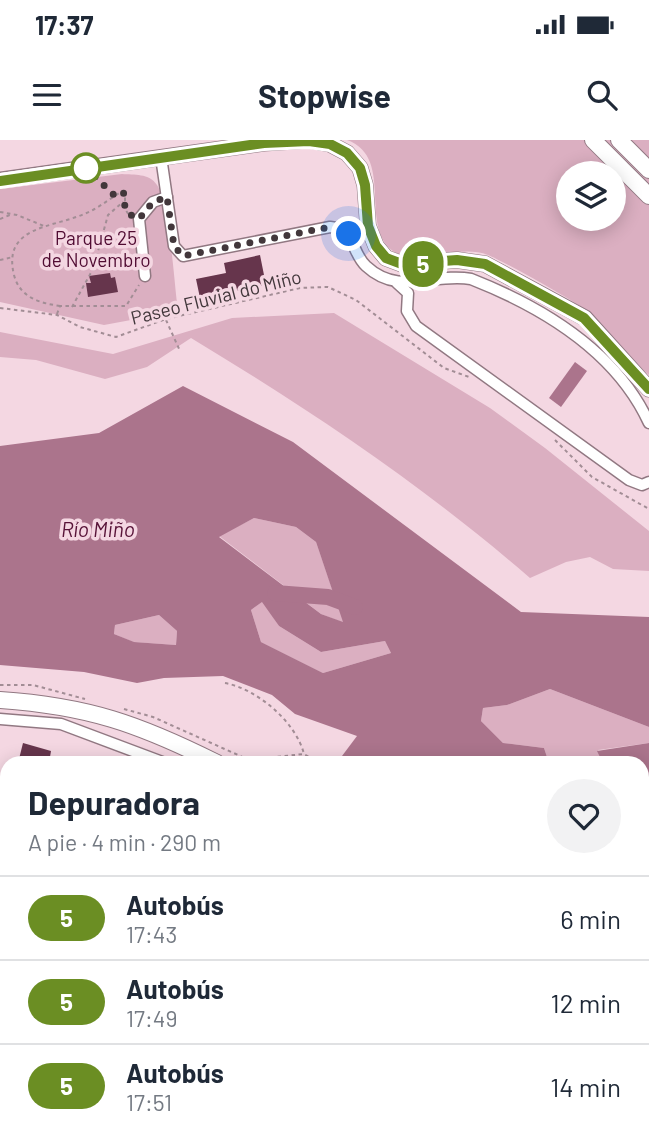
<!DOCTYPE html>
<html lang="es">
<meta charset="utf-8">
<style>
:root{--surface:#fff;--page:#f2f2f3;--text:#1f2937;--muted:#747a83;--line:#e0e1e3}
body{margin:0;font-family:Barlow,sans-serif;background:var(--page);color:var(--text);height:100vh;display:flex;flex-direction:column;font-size:26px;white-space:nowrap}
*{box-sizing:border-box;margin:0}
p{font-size:23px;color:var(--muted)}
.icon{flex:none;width:38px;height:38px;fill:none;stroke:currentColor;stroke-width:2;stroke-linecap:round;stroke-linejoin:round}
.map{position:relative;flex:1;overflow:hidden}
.drawer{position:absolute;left:0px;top:616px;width:649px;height:385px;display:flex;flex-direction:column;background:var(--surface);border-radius:21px 21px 0 0;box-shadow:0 4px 18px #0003}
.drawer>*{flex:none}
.badge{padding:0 14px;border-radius:23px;font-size:24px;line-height:46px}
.buttons{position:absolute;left:556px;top:21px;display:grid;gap:14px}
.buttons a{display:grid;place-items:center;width:70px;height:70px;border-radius:50%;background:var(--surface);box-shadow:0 4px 18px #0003;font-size:35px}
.you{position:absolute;width:35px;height:35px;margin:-18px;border:5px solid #fff;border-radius:50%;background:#1a73e8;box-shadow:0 0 0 10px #1a73e833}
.map>.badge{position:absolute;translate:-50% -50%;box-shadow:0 0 0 4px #fff}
.round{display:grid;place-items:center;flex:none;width:74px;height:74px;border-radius:37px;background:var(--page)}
.overview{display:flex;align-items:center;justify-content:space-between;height:119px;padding:0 28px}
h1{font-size:33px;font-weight:700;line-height:52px}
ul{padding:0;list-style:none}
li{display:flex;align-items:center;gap:21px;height:84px;padding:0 28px;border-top:2px solid var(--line)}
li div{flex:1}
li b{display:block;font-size:26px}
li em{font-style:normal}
li .badge{min-width:77px;font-weight:700;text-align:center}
.status{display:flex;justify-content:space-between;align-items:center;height:49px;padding:0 35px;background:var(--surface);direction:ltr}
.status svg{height:19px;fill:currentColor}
header{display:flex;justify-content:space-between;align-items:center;height:91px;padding:0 28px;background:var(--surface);font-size:32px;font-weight:700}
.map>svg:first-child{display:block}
.built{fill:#edc9d7}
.green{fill:#dbafc1;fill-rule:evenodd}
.water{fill:#ab748c;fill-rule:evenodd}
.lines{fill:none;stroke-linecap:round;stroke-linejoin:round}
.stream{stroke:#ab748c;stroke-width:2.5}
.river{stroke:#ab748c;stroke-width:16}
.building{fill:#66354c}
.minor-casing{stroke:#917882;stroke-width:13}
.major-casing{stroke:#917882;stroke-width:17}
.highway-casing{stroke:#917882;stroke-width:18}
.path{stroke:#a28d95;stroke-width:2;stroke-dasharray:3.5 3.5;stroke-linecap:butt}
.minor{stroke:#fff;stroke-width:10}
.major{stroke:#fff;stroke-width:14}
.highway{stroke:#fff;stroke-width:16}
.rail{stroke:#63555a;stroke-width:2.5;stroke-dasharray:3.5 7;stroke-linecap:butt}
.line-casing{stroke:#fff;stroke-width:16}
.line{stroke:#6b8e23;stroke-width:10}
.walk{stroke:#42373b;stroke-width:7;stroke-dasharray:0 12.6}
.stop-dot{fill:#fff;stroke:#6b8e23;stroke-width:3.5}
.labels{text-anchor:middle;stroke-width:7;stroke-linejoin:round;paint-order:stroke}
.park-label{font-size:19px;fill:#500b32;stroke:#f4d7e2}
.street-label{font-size:19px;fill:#42373b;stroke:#f4d7e2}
.water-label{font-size:21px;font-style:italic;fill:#581338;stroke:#f4d7e2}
</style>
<div class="status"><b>17:37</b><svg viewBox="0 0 49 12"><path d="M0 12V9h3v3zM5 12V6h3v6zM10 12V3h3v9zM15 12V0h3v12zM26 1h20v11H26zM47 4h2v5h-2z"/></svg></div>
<header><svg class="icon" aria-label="menu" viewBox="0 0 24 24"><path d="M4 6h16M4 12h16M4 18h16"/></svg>Stopwise<svg class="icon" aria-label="search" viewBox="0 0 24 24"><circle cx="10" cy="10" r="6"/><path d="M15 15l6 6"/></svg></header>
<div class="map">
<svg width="649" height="1001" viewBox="0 0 649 1001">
<rect width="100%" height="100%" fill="#f4d7e2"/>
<polygon class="built" points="0,778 7,780 7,994 43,994 54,1001 0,1001"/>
<g class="green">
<path d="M 347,0 L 649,0 L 649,235 C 629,219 613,195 594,176 C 582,165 505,122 488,115 C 460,104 418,124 398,114 C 355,92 397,18 347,0 ZM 569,33 L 614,33 L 614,79 L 569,79 Z"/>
<path d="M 122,34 C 134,35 149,33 157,45 C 169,63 174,139 177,163 L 131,180 L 104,185 L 0,162 L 0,49 Z"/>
<path d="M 334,173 L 490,268 L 545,308 L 649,391 L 649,431 L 613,429 L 590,417 L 566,422 L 530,438 C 424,346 310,270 191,198 L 147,227 L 105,239 L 36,220 L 0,217 L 0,192 L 113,214 L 232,178 Z"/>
<polygon points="254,378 296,387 316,402 344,483 321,474 219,396"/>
<polygon points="263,461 279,486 321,512 385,501 391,513 323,533 261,502 251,470"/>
<polygon points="159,475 177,491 176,505 133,502 114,494 115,485"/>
<polygon points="550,549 649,587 649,603 598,610 603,623 549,623 544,608 503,603 481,581 483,568 507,565"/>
</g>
<g class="water">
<polygon points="575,222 587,231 561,267 549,258"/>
<path d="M 183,246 L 293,302 L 521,472 L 649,477 L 649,587 L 550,549 L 507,565 L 483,568 L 481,581 L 503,603 L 544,608 L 549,623 L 344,623 L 339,620 L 357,596 L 295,574 L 272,555 L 223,536 L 164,538 L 137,543 L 84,532 L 0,525 L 0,306 L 99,293 ZM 254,378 L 296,387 L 316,402 L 343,482 L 321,474 L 219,397 ZM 262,462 L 279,486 L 321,512 L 385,501 L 391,513 L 323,533 L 261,502 L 251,470 ZM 159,475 L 177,491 L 176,505 L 134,502 L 114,494 L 115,485 Z"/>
<polygon points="649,603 649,745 642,746 642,623 603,623 597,611"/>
</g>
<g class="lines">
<polyline class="stream" points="531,1001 532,994"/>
<polyline class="river" points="275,453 328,457 355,467"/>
</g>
<g class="building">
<polygon points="260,115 266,145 200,158 196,139 226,133 224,123"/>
<polygon points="110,133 111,138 115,137 118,152 88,157 86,143 91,143 89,136"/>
<polygon points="23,603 51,611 49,623 18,623"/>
</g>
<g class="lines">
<g class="minor-casing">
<g id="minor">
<path d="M 161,17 L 174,106 L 183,116 L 330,87 L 344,89 C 354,100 355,116 366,126 C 399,157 434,132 471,139 C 542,167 616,211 649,283"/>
<polyline points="145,136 139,79 153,62 167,57"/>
<polyline points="397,143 408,153 407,171 416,186 629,340 642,345 649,342"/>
<polyline points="0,579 61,584 165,623"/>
<polyline points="0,970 3,977 0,980"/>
</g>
</g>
<g class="major-casing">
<polyline id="major" points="0,40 264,3 309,0 330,4 347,13 360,28 365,45 368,86 376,106 386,118 402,124 457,120 485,124 585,178 649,249"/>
</g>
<g class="highway-casing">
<g id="highway">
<polyline points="593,0 649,56"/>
<polyline points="619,0 649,30"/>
<path d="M 0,560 C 88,566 139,584 217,623"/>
<polyline points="642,840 649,845"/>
<polyline points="0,884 7,886"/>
<polyline points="440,994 467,1001"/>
<polyline points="641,1001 649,998"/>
</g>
</g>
<g class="path">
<polyline points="0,72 17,75 44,86"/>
<polyline points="0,79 12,74"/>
<polyline points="0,120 13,117"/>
<path d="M 60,166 C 40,163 20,158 14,135 C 2,86 52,88 84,74 C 97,69 108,60 121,52 L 125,54 L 125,69 L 129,75"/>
<polyline points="72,167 93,129 108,75 123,62"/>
<polyline points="0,168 57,175 80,187 116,197 166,179 300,148 328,147 356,160 444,228 469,237"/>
<polyline points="57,174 60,166 126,166 139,145"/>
<polyline points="166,180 180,211"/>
<polyline points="555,300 592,337 649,369"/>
<path d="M 225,543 C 257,549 296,582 304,614"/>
<polyline points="0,545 33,545 85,559"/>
<polyline points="124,569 153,577 256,623"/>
<polyline points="258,623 267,618 304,614 319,623"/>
<polyline points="642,786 649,786"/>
<polyline points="44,994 60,1001"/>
</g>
<use href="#minor" class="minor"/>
<use href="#major" class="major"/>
<use href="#highway" class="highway"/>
<g class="rail">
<polyline points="0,758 7,760"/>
<polyline points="642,880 649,879"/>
</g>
</g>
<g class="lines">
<g class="line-casing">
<polyline id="line" points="0,41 264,3 309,1 330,4 347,13 360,28 365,45 368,86 376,106 386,118 402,124 457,120 485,124 584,178 649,249"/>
</g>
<use href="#line" class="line"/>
<path class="walk" d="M 86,28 L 115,56 L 121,52 L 125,54 C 123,68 126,74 139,79 L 153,62 L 167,57 L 174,106 L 183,116 L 330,87 L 344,89 L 349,94"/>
</g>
<circle class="stop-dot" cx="86" cy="28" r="14"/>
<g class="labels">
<g class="park-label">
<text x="96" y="105">Parque 25<tspan x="96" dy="22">de Novembro</tspan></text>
</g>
<g class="street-label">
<text transform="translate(216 157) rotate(-14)" y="7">Paseo Fluvial do Miño</text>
</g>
<g class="water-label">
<text x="98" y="397">Río Miño</text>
</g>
</g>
</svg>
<div class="buttons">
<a><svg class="icon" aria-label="layers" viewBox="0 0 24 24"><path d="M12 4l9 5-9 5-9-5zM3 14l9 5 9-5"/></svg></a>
</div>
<div class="you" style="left:349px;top:94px"></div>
<b class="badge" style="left:423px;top:124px;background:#6b8e23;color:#fff">5</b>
<section class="drawer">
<div class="overview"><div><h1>Depuradora</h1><p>A pie · 4 min · 290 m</p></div><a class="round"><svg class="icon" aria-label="heart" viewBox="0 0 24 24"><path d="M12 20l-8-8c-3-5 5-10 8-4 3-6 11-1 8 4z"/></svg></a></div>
<ul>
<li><span class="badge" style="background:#6b8e23;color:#fff">5</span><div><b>Autobús</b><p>17:43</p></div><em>6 min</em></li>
<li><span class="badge" style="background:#6b8e23;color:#fff">5</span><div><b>Autobús</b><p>17:49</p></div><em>12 min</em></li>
<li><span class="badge" style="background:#6b8e23;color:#fff">5</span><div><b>Autobús</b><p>17:51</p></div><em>14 min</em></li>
</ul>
</section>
</div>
